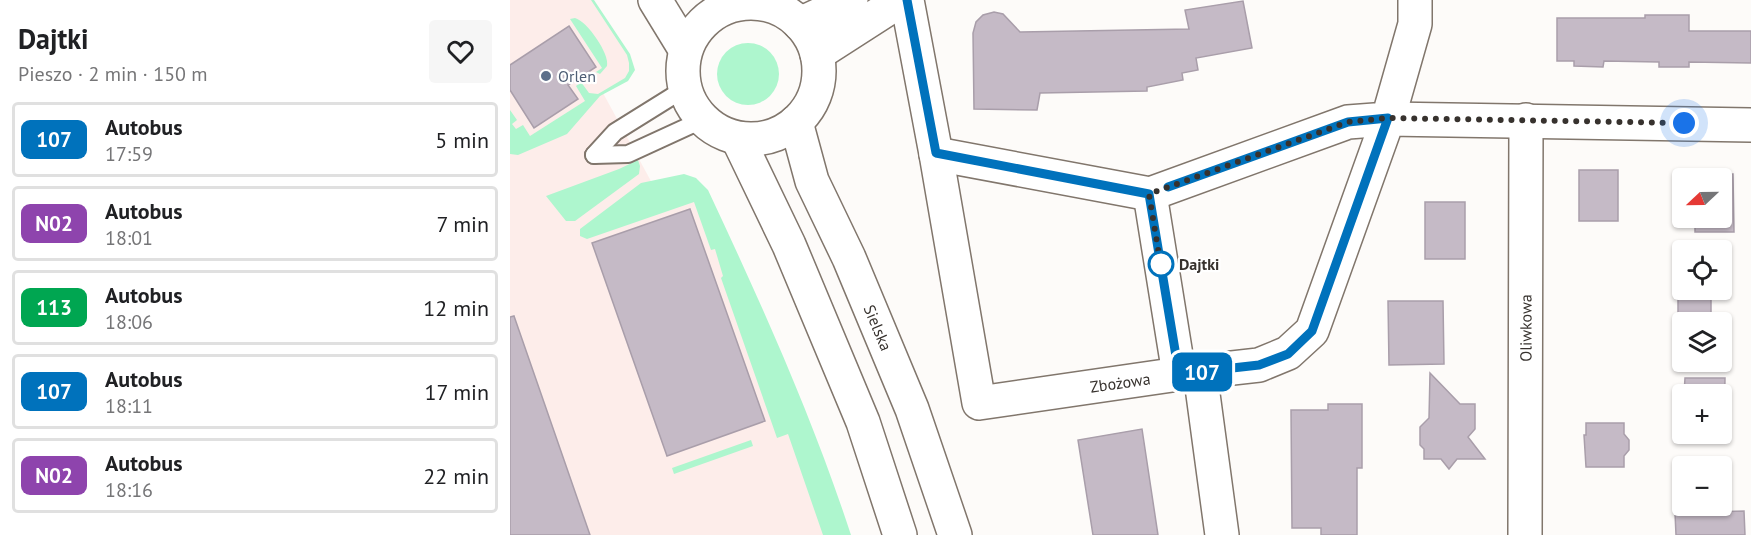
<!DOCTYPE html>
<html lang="pl">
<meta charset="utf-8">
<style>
:root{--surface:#fff;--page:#f6f6f6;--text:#202124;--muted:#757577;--line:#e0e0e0}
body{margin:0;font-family:"PT Sans",sans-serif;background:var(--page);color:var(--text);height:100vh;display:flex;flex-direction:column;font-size:22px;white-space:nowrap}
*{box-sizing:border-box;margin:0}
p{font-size:20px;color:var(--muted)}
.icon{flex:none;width:33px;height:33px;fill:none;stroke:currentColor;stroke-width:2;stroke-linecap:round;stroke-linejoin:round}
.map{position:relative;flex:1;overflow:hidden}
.side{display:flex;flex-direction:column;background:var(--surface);width:510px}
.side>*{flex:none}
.badge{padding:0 12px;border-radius:9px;font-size:21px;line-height:39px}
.needle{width:39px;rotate:248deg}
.fabs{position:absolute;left:1162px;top:168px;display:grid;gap:12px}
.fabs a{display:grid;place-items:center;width:60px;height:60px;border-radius:6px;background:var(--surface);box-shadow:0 2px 4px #0004;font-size:30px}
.you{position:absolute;width:30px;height:30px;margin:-15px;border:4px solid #fff;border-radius:50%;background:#1a73e8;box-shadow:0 0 0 9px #1a73e833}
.map>.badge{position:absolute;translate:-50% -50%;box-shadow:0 0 0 3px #fff}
.round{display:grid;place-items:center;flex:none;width:63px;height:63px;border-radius:6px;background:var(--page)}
.head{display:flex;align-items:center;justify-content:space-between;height:102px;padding:0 18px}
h1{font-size:28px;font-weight:700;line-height:45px}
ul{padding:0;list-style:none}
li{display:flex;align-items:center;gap:18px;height:75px;margin:0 12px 9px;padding:0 6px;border:3px solid var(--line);border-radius:6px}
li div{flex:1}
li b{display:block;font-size:22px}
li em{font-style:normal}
li .badge{min-width:66px;font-weight:700;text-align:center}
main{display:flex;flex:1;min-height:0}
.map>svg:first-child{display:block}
.commercial{fill:#fdedea}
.green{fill:#aef6ce}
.building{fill:#c5bac6;stroke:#a99eaa;stroke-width:1.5}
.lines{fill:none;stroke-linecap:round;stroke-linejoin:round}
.lane-casing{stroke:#81766c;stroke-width:20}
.street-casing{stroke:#81766c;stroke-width:36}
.secondary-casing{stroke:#81766c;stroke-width:36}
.lane{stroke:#fff;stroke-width:16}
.street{stroke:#fff;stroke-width:33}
.secondary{stroke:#fff;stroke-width:33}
.line-casing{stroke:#fff;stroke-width:14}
.line{stroke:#0072bc;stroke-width:9}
.walk{stroke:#37322e;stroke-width:6;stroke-dasharray:0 10.8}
.service-dot{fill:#5c6f8a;stroke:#fff;stroke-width:2}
.stop-dot{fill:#fff;stroke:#0072bc;stroke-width:3}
.labels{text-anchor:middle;stroke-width:4.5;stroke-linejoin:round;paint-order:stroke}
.service-label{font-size:16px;fill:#4e5e75;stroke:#fff;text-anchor:start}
.stop-label{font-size:16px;font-weight:bold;fill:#37322e;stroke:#fff;text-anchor:start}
.street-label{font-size:16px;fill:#37322e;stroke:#fff}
</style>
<main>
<section class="side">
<div class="head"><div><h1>Dajtki</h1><p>Pieszo · 2 min · 150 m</p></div><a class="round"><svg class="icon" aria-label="heart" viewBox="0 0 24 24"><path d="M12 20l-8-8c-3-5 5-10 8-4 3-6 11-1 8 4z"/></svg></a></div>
<ul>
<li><span class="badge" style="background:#0072bc;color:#fff">107</span><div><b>Autobus</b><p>17:59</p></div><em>5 min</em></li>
<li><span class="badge" style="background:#8e44ad;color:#fff">N02</span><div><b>Autobus</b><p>18:01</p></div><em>7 min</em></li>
<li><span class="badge" style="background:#00a651;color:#fff">113</span><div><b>Autobus</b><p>18:06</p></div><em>12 min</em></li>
<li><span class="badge" style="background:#0072bc;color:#fff">107</span><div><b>Autobus</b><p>18:11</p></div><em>17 min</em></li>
<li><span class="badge" style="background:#8e44ad;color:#fff">N02</span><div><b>Autobus</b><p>18:16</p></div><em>22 min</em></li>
</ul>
</section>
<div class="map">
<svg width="1241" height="535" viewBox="0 0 1241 535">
<rect width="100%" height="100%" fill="#fdfbf9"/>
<polygon class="commercial" points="0,0 83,0 119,54 122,68 115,80 93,93 142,183 188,180 337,535 0,535"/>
<g class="green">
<polygon points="81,0 84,0 120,54 125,70 118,81 90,96 57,134 8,155 0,154 0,110 7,120 2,124 6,129 13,125 20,136 75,101 66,86 71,82 79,93 88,94 115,78 119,71 119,63 117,55"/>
<path d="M 65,18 C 77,21 100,54 97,66 L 90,74 L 86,72 L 92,68 L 60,19 Z"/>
<circle cx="238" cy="74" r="31"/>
<polygon points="128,160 130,166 129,174 65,221 56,221 36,196 109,169"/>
<path d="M 174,174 L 186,178 L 198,190 C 251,303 302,416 341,535 L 313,535 L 278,434 L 267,438 L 211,278 L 213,276 L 205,249 L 201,250 L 184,202 L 77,239 L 70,236 L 70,229 L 131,183 Z"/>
<polygon points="241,440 243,446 164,474 162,468"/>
</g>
<g class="building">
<polygon points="733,1 742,48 686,58 688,70 672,73 673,80 637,87 637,91 530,93 527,110 464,109 463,33 466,22 473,15 484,12 493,14 510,32 679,29 675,10"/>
<polygon points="1135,15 1179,15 1179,31 1241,31 1241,63 1179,62 1179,67 1149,67 1149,62 1094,61 1093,67 1064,66 1064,61 1047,61 1047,18 1135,18"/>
<polygon points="59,26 86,67 58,85 68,99 24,128 0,90 0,65"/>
<rect x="1069" y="170" width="39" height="51"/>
<polygon points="1223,174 1224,232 1185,232 1185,218 1212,218 1212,178 1185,178 1184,175"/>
<rect x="915" y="202" width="40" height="57"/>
<polygon points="180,209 255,421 157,456 82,243"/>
<polygon points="1168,290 1196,290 1196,296 1201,296 1201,322 1168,322"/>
<polygon points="878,301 933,301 934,364 879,365"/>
<polygon points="4,316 54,460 80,535 0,535 0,317"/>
<polygon points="920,373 950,404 965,404 965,429 958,437 975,459 947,459 939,469 931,459 914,459 914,449 910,445 910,427 919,418"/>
<polygon points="1175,378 1215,378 1214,435 1175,435 1175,434 1212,434 1212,394 1174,394"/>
<polygon points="818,404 852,404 852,468 847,468 847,535 811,535 811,528 782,528 781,410 818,410"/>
<polygon points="1076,423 1114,423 1114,434 1119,440 1119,450 1114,456 1114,467 1076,467 1074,435 1076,435"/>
<polygon points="632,429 648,535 583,535 568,440"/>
<polygon points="1234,511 1235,535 1166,535 1165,513"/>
</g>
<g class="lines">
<g class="lane-casing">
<g id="lane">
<polyline points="84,155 118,154 192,120"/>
<polyline points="84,155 105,132 174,89"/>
</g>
</g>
<g class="street-casing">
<g id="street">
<path id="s1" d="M 397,0 L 426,154 L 469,403 L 669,374 L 749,365 L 778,353 L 802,331 L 878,119 L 1241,125"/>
<polyline points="290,24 341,0"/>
<polyline points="307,54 391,0"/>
<polyline points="426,154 640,194 838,122 878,119 905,24 905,0"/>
<polyline points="640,194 669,374"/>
<polyline points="690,372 712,535"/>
<path id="s2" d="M 1015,535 L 1016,120"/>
</g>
</g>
<g class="secondary-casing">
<g id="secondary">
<polyline points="145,0 175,49"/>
<circle cx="241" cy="71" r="68"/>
<path id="s3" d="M 286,122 L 302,181 L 339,258 L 402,409 L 445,535"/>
<polyline points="228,139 279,245 353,422 390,535"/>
</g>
</g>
<use href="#lane" class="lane"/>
<use href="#street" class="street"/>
<use href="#secondary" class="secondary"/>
</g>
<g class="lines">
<g class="line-casing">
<polyline id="line" points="397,0 426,153 639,194 669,374 749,365 778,354 802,331 878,118 838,122 658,187"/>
</g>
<use href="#line" class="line"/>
<polyline class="walk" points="651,264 652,273 639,194 838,122 878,118 1174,123"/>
</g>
<circle class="service-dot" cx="36" cy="76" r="6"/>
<circle class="stop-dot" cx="651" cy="264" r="12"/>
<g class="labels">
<g class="service-label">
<text x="48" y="82">Orlen</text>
</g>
<g class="stop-label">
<text x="669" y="270">Dajtki</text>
</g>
<g class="street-label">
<text dy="6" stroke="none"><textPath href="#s3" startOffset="222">Sielska</textPath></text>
<text dy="6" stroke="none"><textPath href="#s2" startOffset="207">Oliwkowa</textPath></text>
<text dy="6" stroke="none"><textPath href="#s1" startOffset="552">Zbożowa</textPath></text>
</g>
</g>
</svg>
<div class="fabs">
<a><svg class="needle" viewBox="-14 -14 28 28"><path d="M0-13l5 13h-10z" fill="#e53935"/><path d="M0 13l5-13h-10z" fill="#757577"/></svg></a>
<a><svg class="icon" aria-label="locate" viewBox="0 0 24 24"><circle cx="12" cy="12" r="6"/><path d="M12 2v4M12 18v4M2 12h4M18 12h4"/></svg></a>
<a><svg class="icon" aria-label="layers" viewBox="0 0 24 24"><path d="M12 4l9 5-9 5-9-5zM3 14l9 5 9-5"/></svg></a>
<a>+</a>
<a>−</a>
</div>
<div class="you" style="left:1174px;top:123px"></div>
<b class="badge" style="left:692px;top:372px;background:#0072bc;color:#fff">107</b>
</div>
</main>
